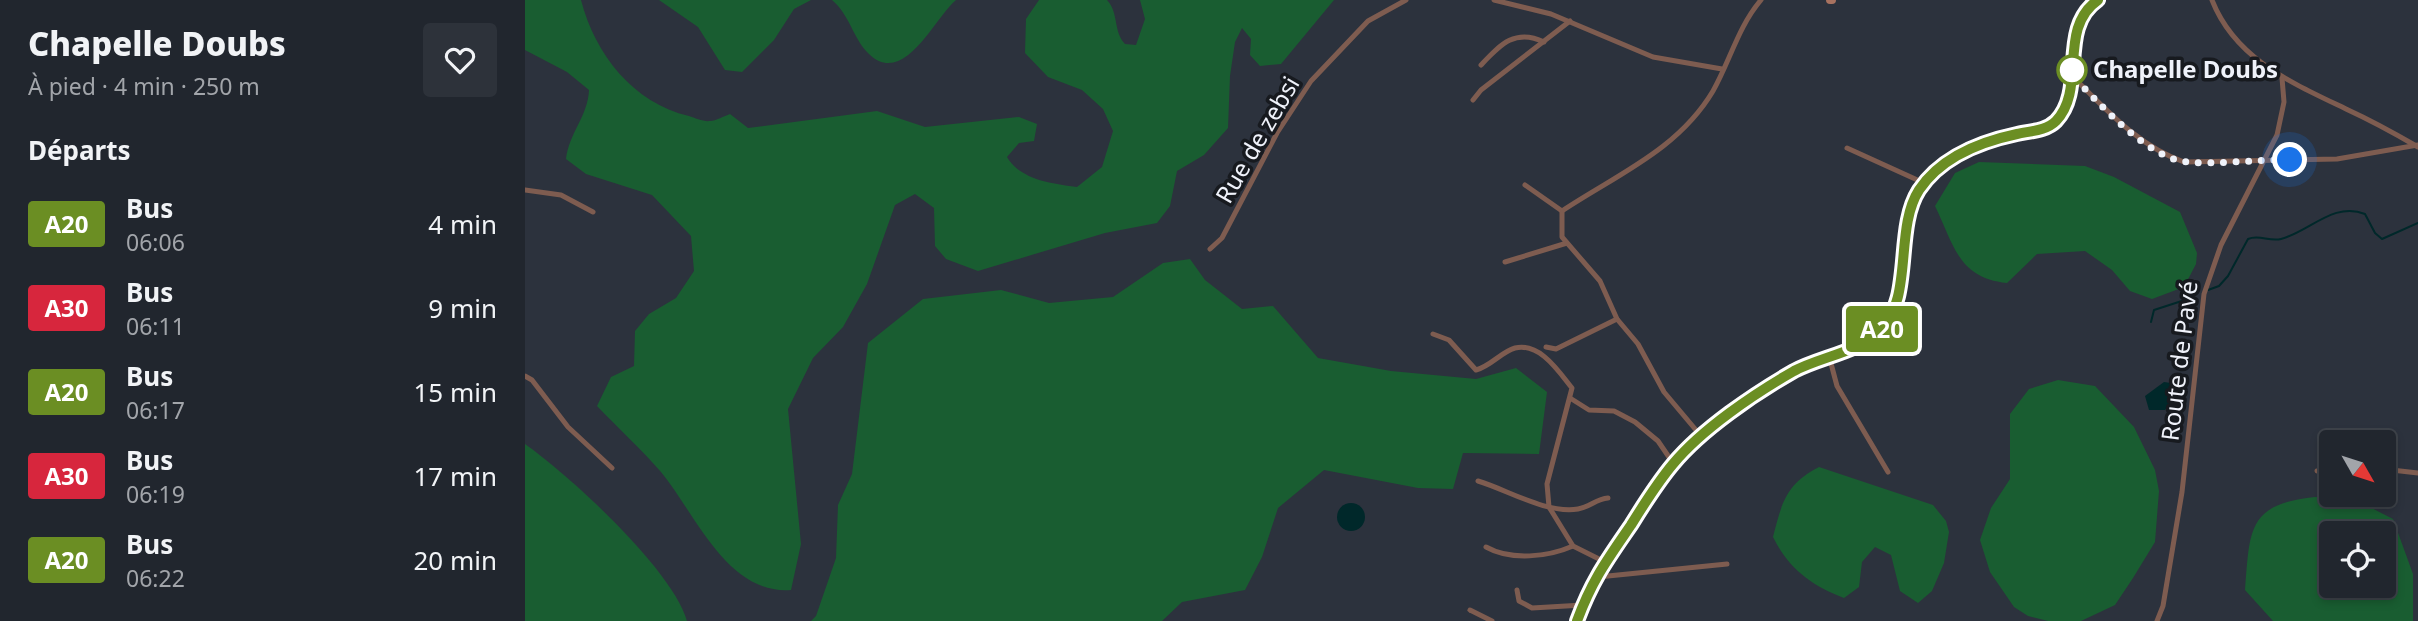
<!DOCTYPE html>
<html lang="fr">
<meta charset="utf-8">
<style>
:root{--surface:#21262e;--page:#2d323a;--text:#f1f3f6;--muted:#a2a5aa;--line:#3e434a}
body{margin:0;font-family:"Noto Sans",sans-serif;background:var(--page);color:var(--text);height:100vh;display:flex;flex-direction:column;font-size:26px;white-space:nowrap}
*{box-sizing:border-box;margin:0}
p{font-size:23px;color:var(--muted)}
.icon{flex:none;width:38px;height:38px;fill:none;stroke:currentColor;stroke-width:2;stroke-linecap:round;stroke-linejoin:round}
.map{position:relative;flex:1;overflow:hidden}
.side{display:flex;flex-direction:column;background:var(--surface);width:525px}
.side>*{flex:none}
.badge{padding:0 14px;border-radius:5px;font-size:24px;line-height:46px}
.needle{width:46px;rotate:129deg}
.controls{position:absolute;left:1794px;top:430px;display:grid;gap:14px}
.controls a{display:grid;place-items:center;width:77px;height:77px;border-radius:7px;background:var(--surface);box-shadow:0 4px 10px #0003,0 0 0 2px var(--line);font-size:35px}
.you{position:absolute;width:35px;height:35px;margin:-18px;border:5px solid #fff;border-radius:50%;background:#1a73e8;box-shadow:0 0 0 10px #1a73e833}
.map>.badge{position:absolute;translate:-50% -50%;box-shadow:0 0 0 4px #fff}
h2{padding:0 28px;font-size:26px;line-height:63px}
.round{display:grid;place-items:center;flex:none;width:74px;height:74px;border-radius:7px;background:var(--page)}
.headline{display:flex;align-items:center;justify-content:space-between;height:119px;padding:0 28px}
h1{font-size:33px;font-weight:800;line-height:52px}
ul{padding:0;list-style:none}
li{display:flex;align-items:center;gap:21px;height:84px;padding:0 28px}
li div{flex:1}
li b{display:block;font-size:26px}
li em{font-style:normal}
li .badge{min-width:77px;font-weight:700;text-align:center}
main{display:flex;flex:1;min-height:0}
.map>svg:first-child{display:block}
.green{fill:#195d31;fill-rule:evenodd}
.water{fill:#00282a}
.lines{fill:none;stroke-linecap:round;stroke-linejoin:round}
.stream{stroke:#00282a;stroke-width:2}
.street{stroke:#7e5c50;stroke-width:5}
.secondary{stroke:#a87260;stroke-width:8}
.line-casing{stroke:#fff;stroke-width:16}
.line{stroke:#6b8e23;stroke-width:10}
.walk{stroke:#eff2fa;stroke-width:7;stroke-dasharray:0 12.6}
.stop-dot{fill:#fff;stroke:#6b8e23;stroke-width:3.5}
.labels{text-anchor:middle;stroke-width:7;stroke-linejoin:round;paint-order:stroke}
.stop-label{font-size:24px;font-weight:bold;fill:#eff2fa;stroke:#171a1f;text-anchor:start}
.street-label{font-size:24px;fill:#eff2fa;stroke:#171a1f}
</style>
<main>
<section class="side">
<div class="headline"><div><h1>Chapelle Doubs</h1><p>À pied · 4 min · 250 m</p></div><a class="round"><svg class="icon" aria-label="heart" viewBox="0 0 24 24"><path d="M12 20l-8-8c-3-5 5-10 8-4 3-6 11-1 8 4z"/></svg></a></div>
<h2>Départs</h2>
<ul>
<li><span class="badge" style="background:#6b8e23;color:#fff">A20</span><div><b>Bus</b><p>06:06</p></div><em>4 min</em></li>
<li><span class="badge" style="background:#d7263d;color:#fff">A30</span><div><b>Bus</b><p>06:11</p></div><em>9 min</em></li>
<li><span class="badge" style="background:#6b8e23;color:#fff">A20</span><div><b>Bus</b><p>06:17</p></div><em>15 min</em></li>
<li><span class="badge" style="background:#d7263d;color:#fff">A30</span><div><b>Bus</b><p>06:19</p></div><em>17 min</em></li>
<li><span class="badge" style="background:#6b8e23;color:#fff">A20</span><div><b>Bus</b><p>06:22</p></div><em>20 min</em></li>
</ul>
</section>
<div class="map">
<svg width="1893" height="621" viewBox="0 0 1893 621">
<rect width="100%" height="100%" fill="#2c323d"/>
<g class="green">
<path d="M 0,0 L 56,0 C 70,54 108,103 164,116 C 170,118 179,122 185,121 C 191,121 199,116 205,114 L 223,128 L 352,111 L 400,127 L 494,117 L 512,124 L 509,141 L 494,143 L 482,157 C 495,180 528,184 552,187 L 577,167 L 588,131 L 578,109 L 557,90 L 523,77 L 500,53 L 501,19 L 514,0 L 582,0 C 594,13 588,31 600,44 L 611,45 L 620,19 L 615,0 L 809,0 L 756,64 L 735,66 L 725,55 L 726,39 L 717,28 L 710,42 L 705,76 L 703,128 L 679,155 L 652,171 L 645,206 L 632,223 L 580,233 L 453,271 L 421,259 L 410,246 L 409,208 L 390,194 L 370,205 L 342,284 L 318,327 L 288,358 L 263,409 L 276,544 L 266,590 C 202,595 170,513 136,472 C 116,449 93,428 72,406 L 86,377 L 109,366 L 110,331 L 124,314 L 151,298 L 169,271 L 166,236 L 127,195 L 61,174 L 41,159 C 44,133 63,116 64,90 L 42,72 L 0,50 Z"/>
<polygon points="134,0 286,0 269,9 249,40 217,72 200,70 173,27"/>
<path d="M 307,0 L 431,0 C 410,17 379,88 344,54 C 328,39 325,15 307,0 Z"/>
<path d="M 1454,162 L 1560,166 L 1589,177 L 1655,212 L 1672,253 L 1671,264 L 1659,287 L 1627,299 L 1605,291 L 1587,270 L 1560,251 L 1512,254 L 1482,283 C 1433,278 1429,245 1410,206 L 1430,173 Z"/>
<polygon points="665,259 680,280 717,309 748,306 793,358 866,371 951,379 991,368 1022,392 1014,454 938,453 928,489 893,488 799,470 753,508 737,557 720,590 657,602 637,621 286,621 291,616 311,558 313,505 327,474 343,343 398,299 476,290 524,303 588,297 638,263"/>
<polygon points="1533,380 1570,386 1609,427 1630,470 1634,491 1630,542 1608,578 1590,605 1556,621 1523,621 1503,616 1489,607 1465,572 1455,540 1466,508 1485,479 1485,414 1504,389"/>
<path d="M 0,444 C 45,476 147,569 162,621 L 0,621 Z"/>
<path d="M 1294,467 L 1408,505 L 1421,521 L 1424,532 L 1419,563 L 1407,591 L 1393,603 L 1375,591 L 1366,555 L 1350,547 L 1337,562 L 1334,587 L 1319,598 C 1286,585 1264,569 1248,537 C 1257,502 1261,484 1294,467 Z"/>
<path d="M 1790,497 L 1829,499 L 1868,519 L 1888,574 L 1888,621 L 1748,621 L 1720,590 C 1725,530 1722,504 1790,497 ZM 1806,534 L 1858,534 L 1858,586 L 1806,586 Z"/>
</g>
<g class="water">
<polygon points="1639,382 1646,383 1651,388 1650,400 1640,410 1624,410 1620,396"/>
<circle cx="826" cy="517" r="14"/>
</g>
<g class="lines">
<g class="stream">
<path d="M 1683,290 L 1694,286 L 1703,276 L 1723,239 C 1734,234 1744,242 1756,239 C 1784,232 1809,201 1840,214 L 1850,233 L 1857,239 L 1893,223"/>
<polyline points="1626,322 1629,310 1666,298"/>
</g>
<g class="street">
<polyline points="969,0 1026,14 1128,57 1197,69"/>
<path d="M 1687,0 C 1710,59 1767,83 1821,109 C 1845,120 1869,133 1893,147"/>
<path d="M 956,65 C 975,45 990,28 1019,42"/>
<path d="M 1547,76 C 1581,109 1613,146 1659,162 L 1812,159 L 1893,145"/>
<polyline points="948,100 956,90 1045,21"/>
<polyline points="1322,148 1399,183"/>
<path d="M 1000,185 L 1037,211 C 1091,175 1153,150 1188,91 C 1205,61 1213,27 1236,0"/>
<polyline points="0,190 36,195 68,212"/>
<polyline points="1037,211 1037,237 1075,281 1092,319 1113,344 1139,392 1176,436"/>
<polyline points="685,249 697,238 752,133 786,81 843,21 881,0"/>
<polyline points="980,262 1042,243"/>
<path d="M 908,334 L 924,340 L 951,370 C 966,366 976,352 990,348 C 1015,342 1034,372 1047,388 L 1022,484 L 1024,507 L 1048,546 L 1078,561"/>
<polyline points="1021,347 1031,349 1092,319"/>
<polyline points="1304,356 1312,386 1363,472"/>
<polyline points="0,376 7,380 43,427 87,468"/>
<polyline points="1045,398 1064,410 1089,411 1110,422 1133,441 1148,463"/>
<polyline points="1858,469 1893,473"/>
<polyline points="1792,471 1806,469"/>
<path d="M 953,481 C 983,490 1021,514 1053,509 C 1065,507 1071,499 1083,498"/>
<path d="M 961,547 C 986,561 1023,557 1048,546"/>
<polyline points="1073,577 1202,564"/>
<polyline points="992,590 994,601 1007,608 1058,605"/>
<polyline points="945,610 967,621"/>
<polyline points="1632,621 1638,606 1657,492 1679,294 1696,245 1752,135 1759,102 1757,78"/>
</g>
<g class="secondary">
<polyline points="1305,0 1307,0"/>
<path d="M 1052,621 C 1066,585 1081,560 1103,529 C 1118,507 1131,484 1148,464 C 1177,429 1229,393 1269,371 C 1295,357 1334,352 1355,331 C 1391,295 1368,231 1394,190 C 1415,157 1454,142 1492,134 C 1505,131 1521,131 1531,121 C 1562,89 1532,28 1573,0"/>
</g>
</g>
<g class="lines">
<g class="line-casing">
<path id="line" d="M 1052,621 C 1067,580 1082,560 1106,525 C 1119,504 1132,483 1148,464 C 1177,429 1229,394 1269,371 C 1295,357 1334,352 1355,331 C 1389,298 1369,229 1394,190 C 1416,157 1454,142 1492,134 C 1505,131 1521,131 1531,121 C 1562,89 1532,28 1573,0"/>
</g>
<use href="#line" class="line"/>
<path class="walk" d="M 1547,70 L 1546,75 C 1574,102 1621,158 1662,162 C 1695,165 1731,159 1765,160"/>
</g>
<circle class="stop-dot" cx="1547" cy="70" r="14"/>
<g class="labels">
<g class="stop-label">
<text x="1568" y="78">Chapelle Doubs</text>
</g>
<g class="street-label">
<text transform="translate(733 140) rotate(-60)" y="8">Rue de zebsi</text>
<text transform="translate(1655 361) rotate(-83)" y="8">Route de Pavé</text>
</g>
</g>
</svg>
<div class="controls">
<a><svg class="needle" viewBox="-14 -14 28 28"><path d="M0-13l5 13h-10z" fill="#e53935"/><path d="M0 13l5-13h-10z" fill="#a2a5aa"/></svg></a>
<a><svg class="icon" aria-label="locate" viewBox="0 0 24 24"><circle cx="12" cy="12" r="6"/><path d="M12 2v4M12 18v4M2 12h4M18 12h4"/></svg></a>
</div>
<div class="you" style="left:1765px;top:160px"></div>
<b class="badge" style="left:1357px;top:329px;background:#6b8e23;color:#fff">A20</b>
</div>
</main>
